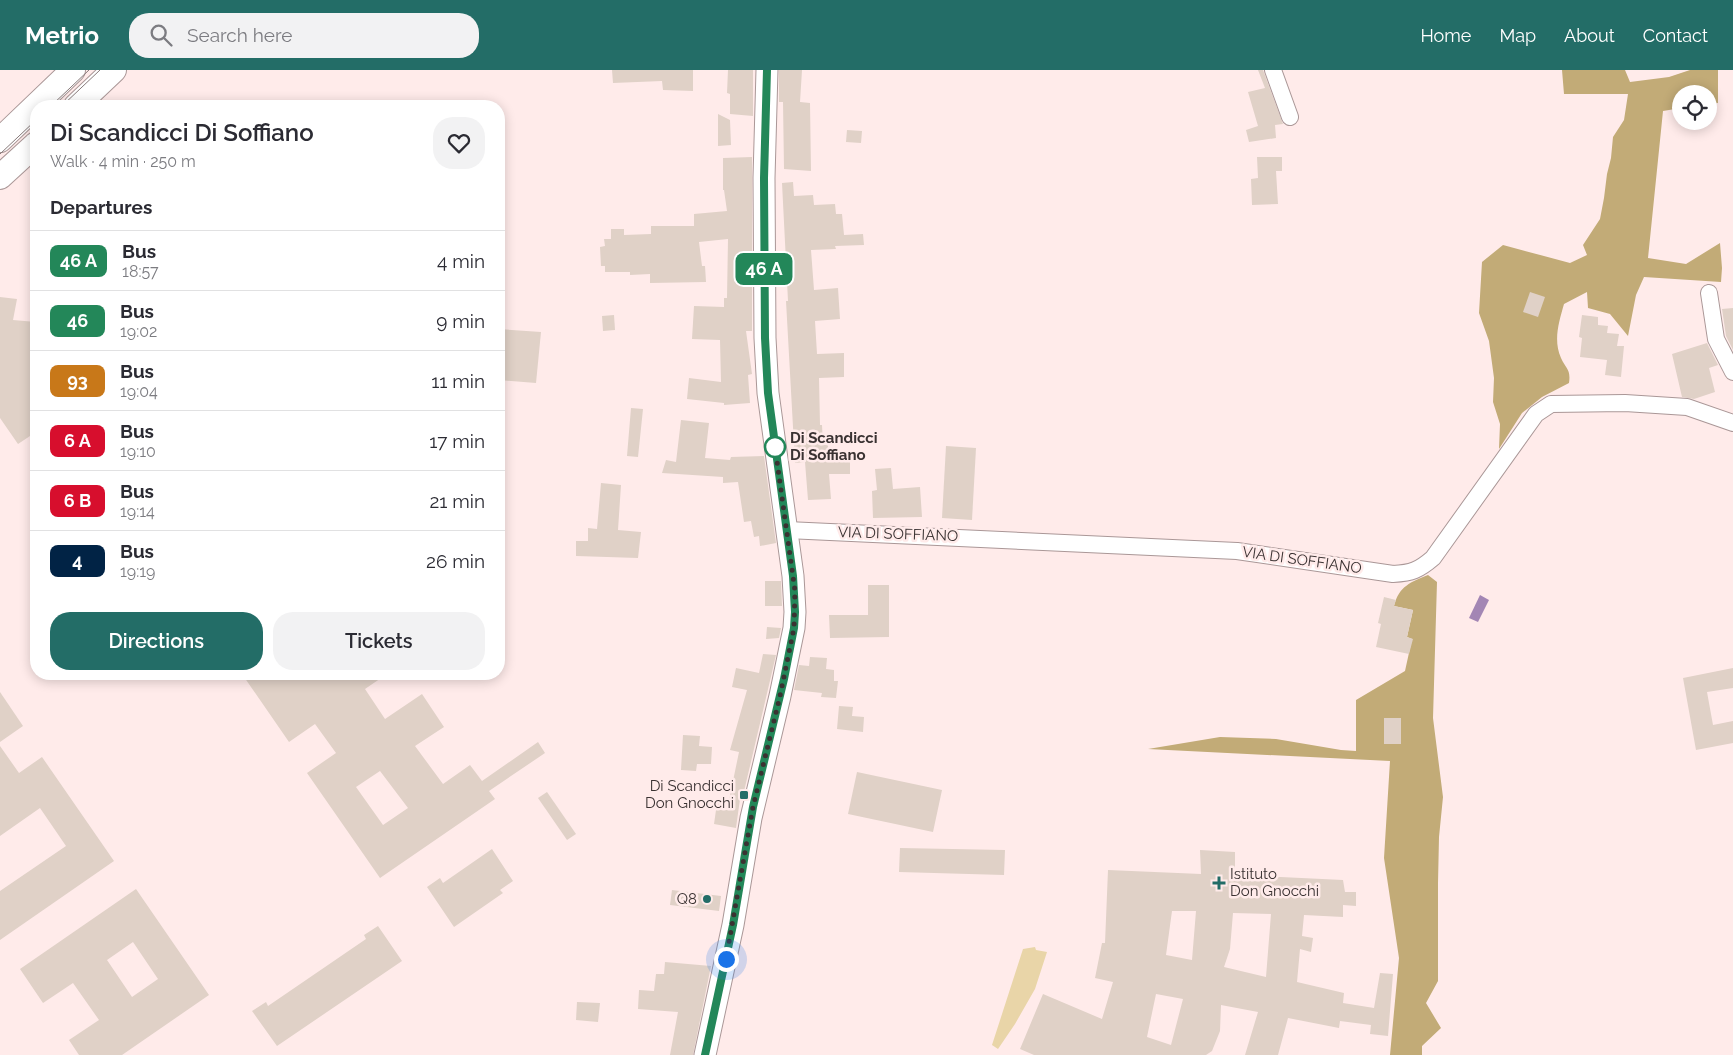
<!DOCTYPE html>
<meta charset="utf-8">
<style>
:root{--surface:#fff;--page:#f2f2f3;--text:#2b2b33;--muted:#7c7c81;--line:#e1e1e2;--accent:#236d67}
body{margin:0;font-family:Raleway,sans-serif;background:var(--page);color:var(--text);height:100vh;display:flex;flex-direction:column;font-size:19px;white-space:nowrap}
*{box-sizing:border-box;margin:0}
p{font-size:16px;color:var(--muted)}
.icon{flex:none;width:28px;height:28px;fill:none;stroke:currentColor;stroke-width:2;stroke-linecap:round;stroke-linejoin:round}
.map{position:relative;flex:1;overflow:hidden}
.drawer{position:absolute;left:30px;top:30px;width:475px;height:580px;display:flex;flex-direction:column;background:var(--surface);border-radius:20px;box-shadow:0 2px 12px #0003}
.drawer>*{flex:none}
.badge{padding:0 10px;border-radius:8px;font-size:18px;line-height:32px}
.buttons{position:absolute;left:1672px;top:15px;display:grid;gap:10px}
.buttons a{display:grid;place-items:center;width:45px;height:45px;border-radius:50%;background:var(--surface);box-shadow:0 2px 12px #0003;font-size:25px}
.you{position:absolute;width:25px;height:25px;margin:-12px;border:4px solid #fff;border-radius:50%;background:#1a73e8;box-shadow:0 0 0 8px #1a73e833}
.map>.badge{position:absolute;translate:-50% -50%;box-shadow:0 0 0 2px #fff}
h2{padding:0 20px;font-size:19px;line-height:45px}
.round{display:grid;place-items:center;flex:none;width:52px;height:52px;border-radius:20px;background:var(--page)}
.head{display:flex;align-items:center;justify-content:space-between;height:85px;padding:0 20px}
h1{font-size:24px;font-weight:600;line-height:38px}
.action{display:flex;gap:10px;margin-top:auto;padding:10px 20px}
.action a{flex:1;height:58px;border-radius:20px;background:var(--accent);color:#fff;font-size:20px;font-weight:600;line-height:58px;text-align:center}
.action a+a{background:var(--page);color:var(--text)}
ul{padding:0;list-style:none}
li{display:flex;align-items:center;gap:15px;height:60px;padding:0 20px;border-top:1px solid var(--line)}
li div{flex:1}
li b{display:block;font-size:19px}
li em{font-style:normal}
li .badge{min-width:55px;font-weight:700;text-align:center}
header{display:flex;align-items:center;gap:30px;box-sizing:border-box;height:70px;padding:0 25px;background:var(--accent);color:#fff}
header strong{font-size:24px}
nav{display:flex;gap:28px;margin-inline-start:auto;font-size:18px}
.search{width:350px;height:45px;background:var(--page);display:flex;align-items:center;gap:12px;box-sizing:border-box;padding:0 18px;border-radius:20px;color:var(--muted);font-size:19px}
.map>svg:first-child{display:block}
.green{fill:#e9d5a8}
.forest{fill:#c2ab77}
.water{fill:#a386b4}
.building{fill:#e0d1c7;fill-rule:evenodd}
.lines{fill:none;stroke-linecap:round;stroke-linejoin:round}
.minor-casing{stroke:#aa9797;stroke-width:18}
.tertiary-casing{stroke:#aa9797;stroke-width:23}
.secondary-casing{stroke:#aa9797;stroke-width:26}
.minor{stroke:#fff;stroke-width:16}
.tertiary{stroke:#fff;stroke-width:21}
.secondary{stroke:#fff;stroke-width:24}
.tram{stroke:#867979;stroke-width:1}
.line-casing{stroke:#fff;stroke-width:11}
.line{stroke:#238759;stroke-width:8}
.walk{stroke:#3a3232;stroke-width:5;stroke-dasharray:0 9}
.stop-dot{fill:#fff;stroke:#238759;stroke-width:2.5}
.poi-dot{fill:#236d67;stroke:#ffebea;stroke-width:2}
.labels{text-anchor:middle;stroke-width:5;stroke-linejoin:round;paint-order:stroke}
.stop-label{font-size:15px;font-weight:bold;fill:#3a3232;stroke:#ffebea;text-anchor:start}
.street-label{font-size:15px;fill:#3a3232;stroke:#ffebea}
.poi-label{font-size:15px;fill:#3a3232;stroke:#ffebea;text-anchor:end}
</style>
<header>
<strong>Metrio</strong>
<div class="search"><svg class="icon" aria-label="search" viewBox="0 0 24 24"><circle cx="10" cy="10" r="6"/><path d="M15 15l6 6"/></svg>Search here</div>
<nav><a>Home</a><a>Map</a><a>About</a><a>Contact</a></nav>
</header>
<div class="map">
<svg width="1733" height="985" viewBox="0 0 1733 985">
<rect width="100%" height="100%" fill="#ffebea"/>
<polygon class="green" points="1035,877 1036,880 1047,882 1035,919 1015,954 998,979 992,975 1023,879"/>
<g class="forest">
<path d="M 1562,0 L 1625,0 L 1630,12 L 1669,7 L 1690,0 L 1718,0 L 1718,33 L 1709,34 L 1709,24 L 1681,24 L 1681,38 L 1663,41 L 1648,188 L 1686,194 L 1720,173 L 1722,198 L 1721,212 L 1644,207 L 1636,225 L 1628,266 L 1610,244 L 1588,238 L 1587,222 L 1564,234 C 1559,252 1553,270 1561,288 C 1566,299 1571,299 1569,313 L 1542,327 L 1522,343 L 1499,379 L 1500,354 L 1493,332 L 1494,308 L 1489,271 L 1479,243 L 1482,192 L 1503,175 L 1570,193 L 1587,185 L 1583,175 L 1600,149 L 1604,128 L 1607,104 L 1611,88 L 1613,67 L 1624,50 L 1628,24 L 1564,24 Z"/>
<path d="M 1428,505 L 1437,512 L 1433,648 L 1443,727 L 1439,767 L 1438,813 L 1438,911 L 1426,933 L 1441,958 L 1422,976 L 1422,985 L 1390,985 L 1399,888 L 1384,788 L 1390,691 L 1148,679 L 1220,667 L 1276,669 L 1341,680 L 1356,681 L 1356,630 L 1405,601 L 1412,569 L 1407,567 L 1413,540 L 1394,536 C 1399,516 1411,512 1428,505 Z"/>
</g>
<polygon class="water" points="1480,525 1489,530 1478,552 1469,548"/>
<g class="building">
<polygon points="612,0 693,0 693,21 663,20 662,11 613,13"/>
<polygon points="728,0 753,0 753,46 730,44 730,24 727,23"/>
<polygon points="779,0 802,0 800,32 810,33 811,101 784,99 783,32 779,32"/>
<polygon points="1258,0 1263,0 1283,54 1275,55 1276,68 1249,72 1246,60 1258,56 1248,22 1265,18"/>
<polygon points="718,44 730,50 731,75 718,76"/>
<polygon points="847,60 862,61 861,73 846,72"/>
<polygon points="752,87 752,261 746,261 752,304 748,305 750,333 724,335 724,333 687,329 689,308 721,312 720,270 692,269 694,236 724,237 724,228 727,228 728,169 699,172 702,196 705,196 706,212 650,213 650,204 630,205 630,202 605,202 605,196 601,196 600,177 605,176 604,169 611,169 611,159 624,159 624,165 651,164 651,156 694,156 694,144 727,141 724,120 723,120 723,88"/>
<polygon points="1257,87 1282,87 1282,101 1276,101 1278,134 1252,135 1251,109 1258,108"/>
<polygon points="793,112 794,126 813,125 814,135 835,134 836,144 842,144 844,165 863,164 864,175 835,176 836,179 811,180 814,220 838,218 840,249 815,251 817,284 844,283 844,307 819,308 820,355 822,355 823,375 828,375 829,392 850,392 850,404 829,404 831,429 808,430 805,392 795,393 786,231 788,231 782,113"/>
<polygon points="1530,222 1545,227 1538,247 1523,242"/>
<polygon points="0,227 17,229 13,250 36,252 36,362 18,374 0,348"/>
<polygon points="1733,238 1733,280 1726,266 1722,239"/>
<polygon points="614,245 615,260 603,261 602,246"/>
<polygon points="1582,245 1598,247 1598,255 1608,256 1607,263 1619,264 1617,276 1624,276 1621,307 1605,305 1607,290 1580,287 1582,268 1579,267"/>
<polygon points="499,259 541,262 536,313 499,310"/>
<polygon points="1707,273 1718,295 1709,298 1715,322 1694,329 1682,327 1672,284"/>
<polygon points="631,338 643,339 638,387 627,386"/>
<polygon points="681,350 709,353 705,388 730,390 731,387 764,386 776,473 760,476 759,466 754,467 751,451 744,452 738,412 723,413 723,407 662,403 666,390 676,392"/>
<polygon points="946,376 976,378 972,450 942,448"/>
<polygon points="891,398 893,419 920,417 922,447 873,448 872,421 877,420 875,399"/>
<polygon points="601,413 621,415 618,460 641,462 638,488 576,486 576,471 588,471 588,458 597,459"/>
<polygon points="765,511 781,511 782,536 765,536"/>
<polygon points="868,515 889,515 889,567 830,568 829,545 868,545"/>
<polygon points="1384,527 1396,530 1394,536 1413,540 1407,567 1413,569 1409,584 1376,577 1381,554 1378,553"/>
<polygon points="767,557 781,558 779,568 766,569"/>
<polygon points="763,584 776,585 742,730 740,729 736,758 714,754 717,733 728,735 739,682 730,680 747,620 732,617 736,598 759,603"/>
<polygon points="810,587 827,588 826,599 834,600 834,611 838,611 836,628 821,627 822,623 794,620 799,595 809,596"/>
<polygon points="1733,598 1733,618 1707,622 1713,655 1733,651 1733,673 1696,680 1683,608"/>
<path d="M 242,604 L 387,604 L 365,619 L 385,649 L 422,624 L 444,657 L 415,676 L 443,714 L 470,695 L 482,711 L 538,672 L 545,683 L 489,721 L 495,729 L 380,808 L 307,703 L 336,683 L 315,654 L 289,672 ZM 380,701 L 408,738 L 383,755 L 356,717 Z"/>
<polygon points="0,622 23,656 0,672"/>
<polygon points="839,636 853,637 852,646 864,647 863,662 837,659"/>
<rect x="1384" y="648" width="17" height="26"/>
<polygon points="683,665 700,666 699,676 712,677 711,694 697,694 696,701 681,700"/>
<polygon points="0,676 19,703 42,687 114,791 0,870 0,821 66,776 40,738 0,766"/>
<polygon points="857,702 942,720 933,762 848,744"/>
<polygon points="547,722 576,764 567,770 538,728"/>
<polygon points="900,778 1005,780 1004,805 899,802"/>
<polygon points="492,779 513,811 500,820 503,823 454,857 427,817 440,808 443,813"/>
<path d="M 1200,780 L 1235,782 L 1235,805 L 1343,810 L 1345,822 L 1356,822 L 1356,836 L 1343,835 L 1343,847 L 1304,845 L 1302,866 L 1313,868 L 1311,882 L 1300,879 L 1297,912 L 1344,923 L 1343,933 L 1374,938 L 1380,903 L 1393,904 L 1388,966 L 1370,964 L 1371,955 L 1340,951 L 1339,958 L 1288,948 L 1278,985 L 1245,985 L 1258,942 L 1221,935 L 1220,961 L 1212,981 L 1206,985 L 1034,985 L 1020,979 L 1043,924 L 1102,949 L 1113,912 L 1095,908 L 1102,873 L 1105,873 L 1108,800 L 1201,804 ZM 1172,841 L 1196,841 L 1192,890 L 1166,885 ZM 1233,843 L 1271,844 L 1266,907 L 1224,897 L 1230,879 ZM 1156,924 L 1183,929 L 1171,975 L 1147,967 Z"/>
<path d="M 136,819 L 209,925 L 122,985 L 79,985 L 69,970 L 99,950 L 73,913 L 43,933 L 20,899 ZM 133,872 L 158,909 L 132,927 L 107,890 Z"/>
<polygon points="672,820 721,826 719,841 670,835"/>
<polygon points="378,856 402,891 277,976 252,941 266,932 268,936 366,869 364,865"/>
<polygon points="665,892 711,896 693,985 670,985 678,942 638,939 639,920 654,921 656,904 664,904"/>
<polygon points="577,932 600,933 598,952 576,950"/>
</g>
<g class="lines">
<g class="minor-casing">
<g id="minor">
<polyline points="1273,0 1290,47"/>
<polyline points="1709,223 1716,269 1733,302"/>
<path d="M 787,460 L 1237,481 L 1393,504 C 1412,503 1419,500 1433,488 L 1536,344 L 1551,334 L 1625,333 L 1687,337 L 1733,353"/>
</g>
</g>
<g class="tertiary-casing">
<polyline id="tertiary" points="705,985 733,855 751,748 780,626 794,558 795,542 793,506 768,323 765,268 764,108 767,0"/>
</g>
<g class="secondary-casing">
<g id="secondary">
<polyline points="76,36 114,0"/>
<polyline points="0,70 73,0"/>
<polyline points="0,107 36,74"/>
</g>
</g>
<use href="#minor" class="minor"/>
<use href="#tertiary" class="tertiary"/>
<use href="#secondary" class="secondary"/>
<g class="tram">
<polyline points="51,36 89,0"/>
<polyline points="62,36 100,0"/>
<polyline points="0,84 36,50"/>
</g>
</g>
<g class="lines">
<g class="line-casing">
<polyline id="line" points="705,985 733,855 753,737 784,609 794,558 795,542 793,506 768,323 765,268 764,108 767,0"/>
</g>
<use href="#line" class="line"/>
<polyline class="walk" points="726,889 753,737 780,626 794,558 795,521 775,377"/>
</g>
<circle class="stop-dot" cx="775" cy="377" r="10"/>
<g class="poi-dot">
<rect x="739" y="720" width="10" height="10" rx="2.5"/>
<path d="M1216.5 805.5h5v5h5v5h-5v5h-5v-5h-5v-5h5z"/>
<circle cx="707" cy="829" r="5"/>
</g>
<g class="labels">
<g class="stop-label">
<text x="790" y="373">Di Scandicci<tspan x="790" dy="17">Di Soffiano</tspan></text>
</g>
<g class="street-label">
<text transform="translate(898 464) rotate(2)" y="5">VIA DI SOFFIANO</text>
<text transform="translate(1302 490) rotate(8)" y="5">VIA DI SOFFIANO</text>
</g>
<g class="poi-label">
<text x="734" y="721">Di Scandicci<tspan x="734" dy="17">Don Gnocchi</tspan></text>
<text x="1230" y="809" text-anchor="start">Istituto<tspan x="1230" dy="17">Don Gnocchi</tspan></text>
<text x="697" y="834">Q8</text>
</g>
</g>
</svg>
<div class="buttons">
<a><svg class="icon" aria-label="locate" viewBox="0 0 24 24"><circle cx="12" cy="12" r="6"/><path d="M12 2v4M12 18v4M2 12h4M18 12h4"/></svg></a>
</div>
<div class="you" style="left:726px;top:889px"></div>
<b class="badge" style="left:764px;top:199px;background:#238759;color:#fff">46 A</b>
<section class="drawer">
<div class="head"><div><h1>Di Scandicci Di Soffiano</h1><p>Walk · 4 min · 250 m</p></div><a class="round"><svg class="icon" aria-label="heart" viewBox="0 0 24 24"><path d="M12 20l-8-8c-3-5 5-10 8-4 3-6 11-1 8 4z"/></svg></a></div>
<h2>Departures</h2>
<ul>
<li><span class="badge" style="background:#238759;color:#fff">46 A</span><div><b>Bus</b><p>18:57</p></div><em>4 min</em></li>
<li><span class="badge" style="background:#238759;color:#fff">46</span><div><b>Bus</b><p>19:02</p></div><em>9 min</em></li>
<li><span class="badge" style="background:#c87819;color:#fff">93</span><div><b>Bus</b><p>19:04</p></div><em>11 min</em></li>
<li><span class="badge" style="background:#d70e2d;color:#fff">6 A</span><div><b>Bus</b><p>19:10</p></div><em>17 min</em></li>
<li><span class="badge" style="background:#d70e2d;color:#fff">6 B</span><div><b>Bus</b><p>19:14</p></div><em>21 min</em></li>
<li><span class="badge" style="background:#012345;color:#fff">4</span><div><b>Bus</b><p>19:19</p></div><em>26 min</em></li>
</ul>
<div class="action"><a>Directions</a><a>Tickets</a></div>
</section>
</div>
